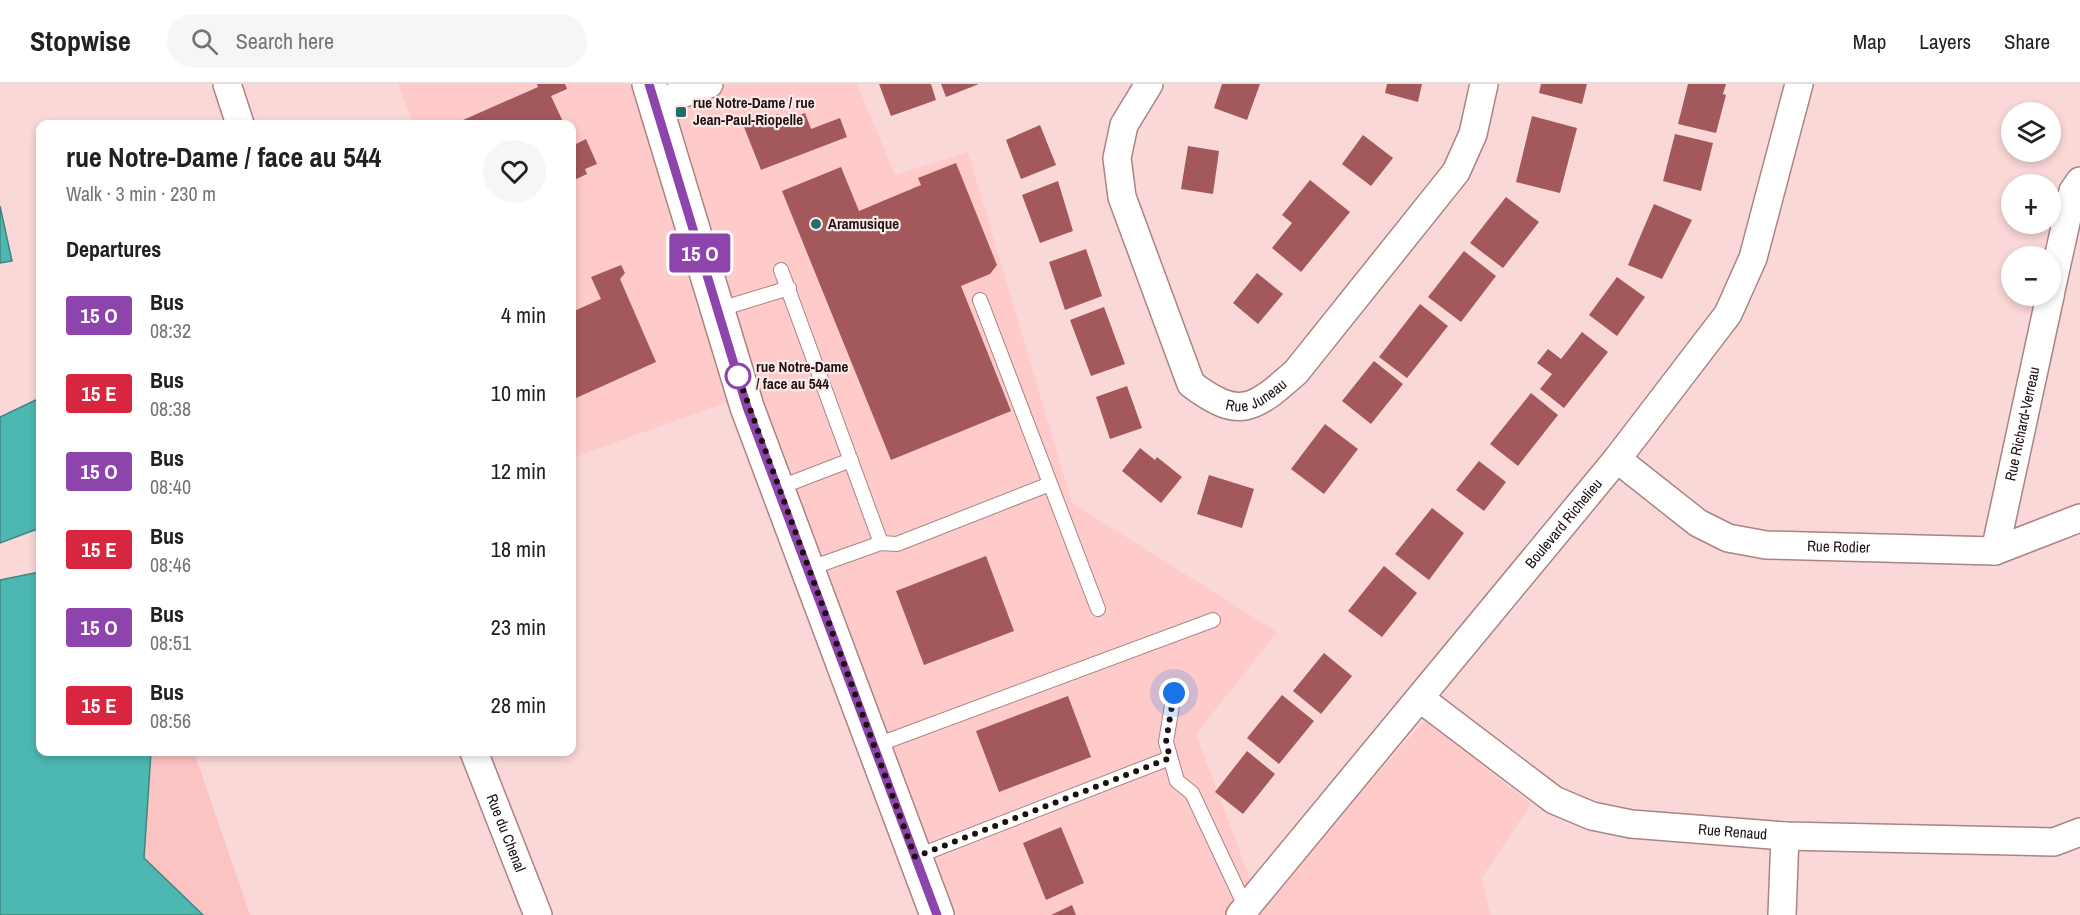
<!DOCTYPE html>
<meta charset="utf-8">
<style>
:root{--surface:#fff;--page:#f6f6f6;--text:#202124;--muted:#757577;--line:#e0e0e0}
body{margin:0;font-family:"Archivo Narrow",sans-serif;background:var(--page);color:var(--text);height:100vh;display:flex;flex-direction:column;font-size:22px;white-space:nowrap}
*{box-sizing:border-box;margin:0}
p{font-size:20px;color:var(--muted)}
.icon{flex:none;width:33px;height:33px;fill:none;stroke:currentColor;stroke-width:2;stroke-linecap:round;stroke-linejoin:round}
.map{position:relative;flex:1;overflow:hidden}
.drawer{position:absolute;left:36px;top:36px;width:540px;height:636px;display:flex;flex-direction:column;background:var(--surface);border-radius:12px;box-shadow:0 3px 9px #0003}
.drawer>*{flex:none}
.badge{padding:0 12px;border-radius:4px;font-size:21px;line-height:39px}
.tools{position:absolute;left:2001px;top:18px;display:grid;gap:12px}
.tools a{display:grid;place-items:center;width:60px;height:60px;border-radius:50%;background:var(--surface);box-shadow:0 3px 9px #0003;font-size:30px}
.you{position:absolute;width:30px;height:30px;margin:-15px;border:4px solid #fff;border-radius:50%;background:#1a73e8;box-shadow:0 0 0 9px #1a73e833}
.map>.badge{position:absolute;translate:-50% -50%;box-shadow:0 0 0 3px #fff}
h2{padding:0 30px;font-size:22px;line-height:54px}
.round{display:grid;place-items:center;flex:none;width:63px;height:63px;border-radius:32px;background:var(--page)}
.head{display:flex;align-items:center;justify-content:space-between;height:102px;padding:0 30px}
h1{font-size:28px;font-weight:700;line-height:45px}
ul{padding:0;list-style:none}
li{display:flex;align-items:center;gap:18px;height:78px;padding:0 30px}
li div{flex:1}
li b{display:block;font-size:22px}
li em{font-style:normal}
li .badge{min-width:66px;font-weight:700;text-align:center}
header{display:flex;align-items:center;gap:36px;box-sizing:border-box;height:84px;padding:0 30px;background:var(--surface);border-bottom:2px solid var(--line)}
header strong{font-size:28px}
nav{display:flex;gap:33px;margin-inline-start:auto;font-size:21px}
.search{width:420px;height:54px;background:var(--page);display:flex;align-items:center;gap:15px;box-sizing:border-box;padding:0 21px;border-radius:33px;color:var(--muted);font-size:22px}
.map>svg:first-child{display:block}
.built{fill:#fecbca}
.green{fill:#fcc3c3}
.water{fill:#4db8b1;stroke:#3f8581;stroke-width:1.5}
.building{fill:#a3585b}
.lines{fill:none;stroke-linecap:round;stroke-linejoin:round}
.lane-casing{stroke:#aa8383;stroke-width:16}
.street-casing{stroke:#aa8383;stroke-width:30}
.primary-casing{stroke:#aa8383;stroke-width:36}
.lane{stroke:#fff;stroke-width:14}
.street{stroke:#fff;stroke-width:27}
.primary{stroke:#fff;stroke-width:33}
.line-casing{stroke:#fff;stroke-width:14}
.line{stroke:#8e44ad;stroke-width:9}
.walk{stroke:#1e0f10;stroke-width:6;stroke-dasharray:0 10.8}
.poi-dot{fill:#226d68;stroke:#fceae9;stroke-width:2}
.stop-dot{fill:#fff;stroke:#8e44ad;stroke-width:3}
.labels{text-anchor:middle;stroke-width:4.5;stroke-linejoin:round;paint-order:stroke}
.poi-label{font-size:15px;font-weight:bold;fill:#1e0f10;stroke:#fceae9;text-anchor:start}
.stop-label{font-size:15px;font-weight:bold;fill:#1e0f10;stroke:#fceae9;text-anchor:start}
.street-label{font-size:15px;fill:#1e0f10;stroke:#fceae9}
</style>
<header>
<strong>Stopwise</strong>
<div class="search"><svg class="icon" aria-label="search" viewBox="0 0 24 24"><circle cx="10" cy="10" r="6"/><path d="M15 15l6 6"/></svg>Search here</div>
<nav><a>Map</a><a>Layers</a><a>Share</a></nav>
</header>
<div class="map">
<svg width="2080" height="831" viewBox="0 0 2080 831">
<rect width="100%" height="100%" fill="#fad8d7"/>
<polygon class="built" points="398,0 857,0 895,91 968,68 1072,419 1277,548 1196,650 1260,821 1425,636 1531,720 1481,795 1491,831 918,831 728,318 572,374 572,40 413,40"/>
<polygon class="green" points="40,488 40,668 194,668 250,831 0,831 0,496"/>
<g class="water">
<polygon points="0,122 12,177 0,179"/>
<polygon points="40,314 40,444 0,459 0,333"/>
<polygon points="40,488 40,668 151,668 144,774 203,831 0,831 0,496"/>
</g>
<g class="building">
<polygon points="537,0 565,0 567,5 551,12 564,40 454,40 538,3"/>
<polygon points="879,0 931,0 936,16 891,32"/>
<polygon points="941,0 979,0 946,13"/>
<polygon points="1222,0 1260,0 1247,36 1214,24"/>
<polygon points="1387,0 1422,0 1418,18 1385,9"/>
<polygon points="1541,0 1587,0 1582,20 1539,9"/>
<polygon points="1688,0 1726,0 1723,10 1726,11 1716,49 1678,40"/>
<polygon points="805,29 811,45 840,34 847,53 761,86 744,43 778,30 781,38"/>
<polygon points="1532,32 1577,44 1560,109 1516,98"/>
<polygon points="1040,41 1056,81 1021,95 1006,56"/>
<polygon points="1675,50 1713,59 1701,107 1663,97"/>
<polygon points="1363,51 1393,74 1371,102 1342,80"/>
<polygon points="586,55 597,80 585,85 587,90 572,97 572,62"/>
<polygon points="1188,62 1219,67 1213,110 1181,105"/>
<polygon points="956,79 997,181 990,190 961,202 1011,327 891,376 782,107 841,83 859,127 921,101 918,94"/>
<polygon points="1310,96 1350,128 1301,188 1272,164 1292,139 1282,131"/>
<polygon points="1058,97 1073,147 1040,159 1022,111"/>
<polygon points="1506,113 1539,138 1503,184 1470,159"/>
<polygon points="1654,120 1692,136 1662,195 1628,181"/>
<polygon points="1086,165 1102,212 1065,226 1049,178"/>
<polygon points="1464,167 1496,192 1461,238 1428,213"/>
<polygon points="621,181 625,189 620,195 656,278 576,314 572,303 572,228 601,215 591,193"/>
<polygon points="1257,189 1283,210 1258,240 1233,219"/>
<polygon points="1617,193 1645,213 1617,252 1589,231"/>
<polygon points="1420,220 1448,242 1407,294 1379,273"/>
<polygon points="1104,223 1125,280 1091,292 1070,236"/>
<polygon points="1582,248 1608,268 1564,324 1540,305 1552,290 1537,279 1548,265 1561,275"/>
<polygon points="1374,277 1403,300 1371,340 1342,317"/>
<polygon points="1127,302 1142,344 1110,355 1096,313"/>
<polygon points="1531,309 1558,331 1518,382 1490,360"/>
<polygon points="1325,340 1358,365 1324,410 1291,385"/>
<polygon points="1140,364 1155,376 1157,373 1182,393 1161,419 1122,387"/>
<polygon points="1479,377 1506,398 1484,427 1456,406"/>
<polygon points="1209,391 1254,405 1242,444 1197,430"/>
<polygon points="1432,424 1464,449 1429,496 1395,470"/>
<polygon points="986,472 1014,547 924,581 896,507"/>
<polygon points="1384,482 1417,509 1382,553 1348,527"/>
<polygon points="1324,569 1352,592 1321,630 1293,607"/>
<polygon points="1282,611 1314,637 1279,680 1247,654"/>
<polygon points="1068,612 1091,673 999,708 976,647"/>
<polygon points="1247,667 1275,690 1243,730 1215,708"/>
<polygon points="1061,743 1084,799 1046,816 1023,759"/>
<polygon points="1072,821 1076,831 1051,831"/>
</g>
<g class="lines">
<g class="lane-casing">
<g id="lane">
<polyline points="781,186 881,459"/>
<polyline points="980,216 1098,525"/>
<polyline points="717,226 789,204"/>
<polyline points="778,404 851,376"/>
<polyline points="808,485 881,459 897,460 1050,400"/>
<polyline points="1174,609 1166,658 1177,697 1192,709 1246,824"/>
<polyline points="874,662 1213,536"/>
<polyline points="915,773 1170,674"/>
</g>
</g>
<g class="street-casing">
<g id="street">
<polyline points="227,0 240,40"/>
<path id="s1" d="M 1149,0 L 1124,41 L 1117,74 L 1122,113 L 1191,300 C 1240,337 1254,325 1296,288 L 1456,88 L 1473,50 L 1484,0"/>
<polyline points="654,20 709,0"/>
<polyline points="2050,211 2073,107 2080,97"/>
<path id="s2" d="M 1617,375 L 1698,439 L 1728,454 L 1766,461 L 1995,467 L 2080,434"/>
<path id="s3" d="M 1995,467 L 2050,212"/>
<path id="s4" d="M 1421,615 L 1554,716 L 1592,732 L 1631,740 L 1785,752 L 2054,758 L 2080,748"/>
<path id="s5" d="M 474,668 L 538,831"/>
<path id="s6" d="M 1240,831 L 1617,375 L 1728,230 L 1753,174 L 1799,0"/>
<polyline points="1782,831 1785,752"/>
</g>
</g>
<g class="primary-casing">
<polyline id="primary" points="649,0 747,323 937,831"/>
</g>
<use href="#lane" class="lane"/>
<use href="#street" class="street"/>
<use href="#primary" class="primary"/>
</g>
<g class="lines">
<g class="line-casing">
<polyline id="line" points="649,0 747,323 937,831"/>
</g>
<use href="#line" class="line"/>
<polyline class="walk" points="738,292 735,284 915,773 1170,674 1166,658 1174,609"/>
</g>
<g class="poi-dot">
<rect x="675" y="22" width="12" height="12" rx="3"/>
<circle cx="816" cy="140" r="6"/>
</g>
<circle class="stop-dot" cx="738" cy="292" r="12"/>
<g class="labels">
<g class="poi-label">
<text x="693" y="24">rue Notre-Dame / rue<tspan x="693" dy="17">Jean-Paul-Riopelle</tspan></text>
<text x="828" y="145">Aramusique</text>
</g>
<g class="stop-label">
<text x="756" y="288">rue Notre-Dame<tspan x="756" dy="17">/ face au 544</tspan></text>
</g>
<g class="street-label">
<text dy="5" stroke="none"><textPath href="#s1" startOffset="394">Rue Juneau</textPath></text>
<text dy="5" stroke="none"><textPath href="#s3" startOffset="130">Rue Richard-Verreau</textPath></text>
<text dy="5" stroke="none"><textPath href="#s6" startOffset="508">Boulevard Richelieu</textPath></text>
<text dy="5" stroke="none"><textPath href="#s2" startOffset="248">Rue Rodier</textPath></text>
<text dy="5" stroke="none"><textPath href="#s4" startOffset="350">Rue Renaud</textPath></text>
<text dy="5" stroke="none"><textPath href="#s5" startOffset="87">Rue du Chenal</textPath></text>
</g>
</g>
</svg>
<div class="tools">
<a><svg class="icon" aria-label="layers" viewBox="0 0 24 24"><path d="M12 4l9 5-9 5-9-5zM3 14l9 5 9-5"/></svg></a>
<a>+</a>
<a>−</a>
</div>
<div class="you" style="left:1174px;top:609px"></div>
<b class="badge" style="left:700px;top:169px;background:#8e44ad;color:#fff">15 O</b>
<section class="drawer">
<div class="head"><div><h1>rue Notre-Dame / face au 544</h1><p>Walk · 3 min · 230 m</p></div><a class="round"><svg class="icon" aria-label="heart" viewBox="0 0 24 24"><path d="M12 20l-8-8c-3-5 5-10 8-4 3-6 11-1 8 4z"/></svg></a></div>
<h2>Departures</h2>
<ul>
<li><span class="badge" style="background:#8e44ad;color:#fff">15 O</span><div><b>Bus</b><p>08:32</p></div><em>4 min</em></li>
<li><span class="badge" style="background:#d7263d;color:#fff">15 E</span><div><b>Bus</b><p>08:38</p></div><em>10 min</em></li>
<li><span class="badge" style="background:#8e44ad;color:#fff">15 O</span><div><b>Bus</b><p>08:40</p></div><em>12 min</em></li>
<li><span class="badge" style="background:#d7263d;color:#fff">15 E</span><div><b>Bus</b><p>08:46</p></div><em>18 min</em></li>
<li><span class="badge" style="background:#8e44ad;color:#fff">15 O</span><div><b>Bus</b><p>08:51</p></div><em>23 min</em></li>
<li><span class="badge" style="background:#d7263d;color:#fff">15 E</span><div><b>Bus</b><p>08:56</p></div><em>28 min</em></li>
</ul>
</section>
</div>
